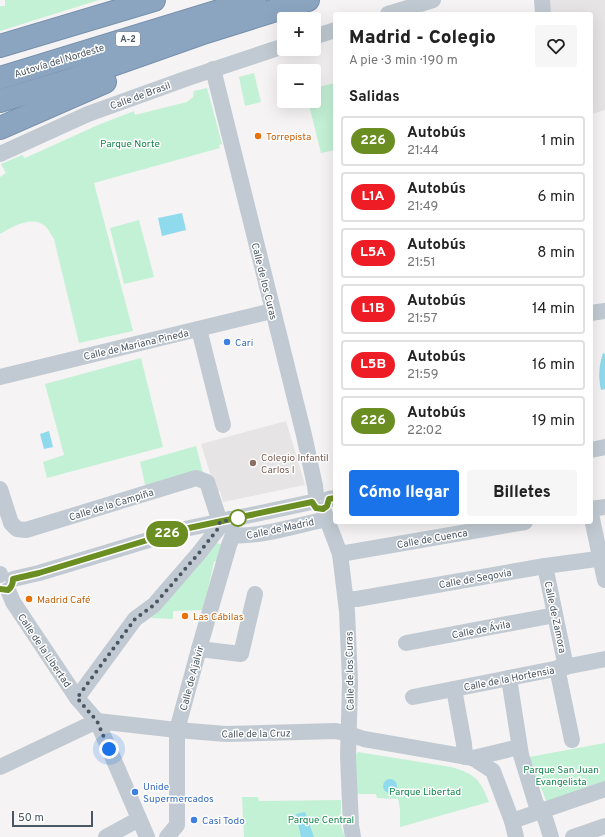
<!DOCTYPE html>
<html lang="es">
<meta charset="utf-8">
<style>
:root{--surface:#fff;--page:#f6f6f6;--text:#222;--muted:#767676;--line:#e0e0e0;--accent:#1a73e8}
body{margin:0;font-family:Overpass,sans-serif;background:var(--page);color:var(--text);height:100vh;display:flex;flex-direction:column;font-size:15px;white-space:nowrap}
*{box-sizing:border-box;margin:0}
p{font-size:13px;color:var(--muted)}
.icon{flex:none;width:22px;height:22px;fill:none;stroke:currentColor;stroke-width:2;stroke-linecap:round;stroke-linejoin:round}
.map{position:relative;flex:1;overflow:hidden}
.drawer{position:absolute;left:333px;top:12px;width:260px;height:512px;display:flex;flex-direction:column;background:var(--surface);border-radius:4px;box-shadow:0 4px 16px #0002}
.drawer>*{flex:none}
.badge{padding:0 8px;border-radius:13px;font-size:14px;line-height:26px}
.controls{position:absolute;left:277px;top:12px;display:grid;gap:8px}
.controls a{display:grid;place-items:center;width:44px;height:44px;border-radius:4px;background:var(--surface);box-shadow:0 4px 16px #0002;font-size:20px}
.scale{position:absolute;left:12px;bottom:10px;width:81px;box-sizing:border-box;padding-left:4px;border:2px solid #4a5661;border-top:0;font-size:11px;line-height:14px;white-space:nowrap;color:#4a5661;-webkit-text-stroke:3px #fff;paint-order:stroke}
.you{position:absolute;width:20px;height:20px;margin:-10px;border:3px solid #fff;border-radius:50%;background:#1a73e8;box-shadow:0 0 0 6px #1a73e833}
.map>.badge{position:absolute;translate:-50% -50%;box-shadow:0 0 0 2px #fff}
h2{padding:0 16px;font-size:15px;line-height:36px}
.round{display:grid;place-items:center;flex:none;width:42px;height:42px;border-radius:4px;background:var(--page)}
.summary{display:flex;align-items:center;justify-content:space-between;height:68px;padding:0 16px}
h1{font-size:19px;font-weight:800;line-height:30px}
.cta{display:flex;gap:8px;margin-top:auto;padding:8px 16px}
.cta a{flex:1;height:46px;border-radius:4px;background:var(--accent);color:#fff;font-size:16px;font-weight:800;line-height:46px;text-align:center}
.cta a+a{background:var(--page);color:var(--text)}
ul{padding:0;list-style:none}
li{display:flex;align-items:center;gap:12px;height:50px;margin:0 8px 6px;padding:0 8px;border:2px solid var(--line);border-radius:4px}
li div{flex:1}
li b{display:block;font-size:15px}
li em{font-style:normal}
li .badge{min-width:44px;font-weight:700;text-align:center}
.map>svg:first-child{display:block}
.education{fill:#e6e4e5}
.green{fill:#c3f1d5}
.water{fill:#90daee}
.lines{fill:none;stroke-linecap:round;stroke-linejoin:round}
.highway-casing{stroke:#7690ad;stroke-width:24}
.minor{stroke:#c1cad2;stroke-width:16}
.highway{stroke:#8ba5c1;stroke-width:22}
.line-casing{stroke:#fff;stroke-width:9}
.line{stroke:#6b8e23;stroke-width:6}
.walk{stroke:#4a5661;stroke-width:4;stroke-dasharray:0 7.2}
.food-dot{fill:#e8710a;stroke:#fff;stroke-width:1.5}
.shop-dot{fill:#3f7fe0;stroke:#fff;stroke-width:1.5}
.education-dot{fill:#8d6e63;stroke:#fff;stroke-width:1.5}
.stop-dot{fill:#fff;stroke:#6b8e23;stroke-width:2}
.labels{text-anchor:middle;stroke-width:3;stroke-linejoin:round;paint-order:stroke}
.shield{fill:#fff;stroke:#808990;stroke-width:1}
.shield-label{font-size:9px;font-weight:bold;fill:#4a5661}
.street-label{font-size:10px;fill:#4a5661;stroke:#fff}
.food-label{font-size:10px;fill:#c56008;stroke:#fff;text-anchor:start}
.park-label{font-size:10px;fill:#17864f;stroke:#fff}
.shop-label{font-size:10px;fill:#366cbe;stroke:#fff;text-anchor:start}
.education-label{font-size:10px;fill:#785e54;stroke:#fff;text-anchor:start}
</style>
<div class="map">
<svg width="605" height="837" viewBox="0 0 605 837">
<rect width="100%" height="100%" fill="#f5f3f3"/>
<g class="education">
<polygon points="548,0 605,0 605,110 591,114 591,14 549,14"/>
<polygon points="286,421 305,485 223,502 220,491 216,492 201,444"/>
</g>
<g class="green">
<polygon points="5,0 99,0 0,31 0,6 5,6"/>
<polygon points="254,73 261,102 245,106 239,77"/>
<polygon points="335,83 335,150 321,153 308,101 314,101 314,88"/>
<path d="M 207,88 L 222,144 L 219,145 L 220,148 L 94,183 L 133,331 L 79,343 L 54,239 C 52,236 50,232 47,228 C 34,214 13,226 0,234 L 0,177 L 6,173 L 1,164 L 22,155 L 25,158 L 98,125 L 134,111 L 135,115 L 187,102 L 193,97 L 194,91 Z"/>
<polygon points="139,220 154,277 124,284 110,228"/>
<polygon points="141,358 163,447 47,478 43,462 64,455 45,384"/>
<polygon points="196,446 203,473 146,489 140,462"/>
<polygon points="214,543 221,544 220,558 214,562 203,610 173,611 173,619 152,618 146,615"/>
<polygon points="605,743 605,783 547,803 529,757"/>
<path d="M 358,752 L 451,767 C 475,774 480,779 489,802 L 400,827 L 400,809 L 398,799 L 377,798 L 376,794 L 354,794 L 354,756 Z"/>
<polygon points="242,797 258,797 259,801 341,800 341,826 345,837 244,837"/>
</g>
<g class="water">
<polygon points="182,213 186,230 162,236 158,218"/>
<path d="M 603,353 L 605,354 L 605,389 L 601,390 C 598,377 599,365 603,353 Z"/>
<polygon points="49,431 53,447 44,449 40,434"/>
<circle cx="390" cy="786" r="7"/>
<polygon points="305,812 314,837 301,837 296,814"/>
</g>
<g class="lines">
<g class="highway-casing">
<g id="highway">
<polyline points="0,46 154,0"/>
<polyline points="0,78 255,0"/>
<polyline points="0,101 67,81 206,32 308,0"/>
<polyline points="0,128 105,82"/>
</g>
</g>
<g class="minor">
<polyline points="542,0 543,14"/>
<polyline points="388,14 433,0"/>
<polyline points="314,37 335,30"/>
<polyline points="213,69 304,435 315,486 316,494"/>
<polyline points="0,154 88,114 188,78 284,46"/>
<polyline points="591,313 605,311"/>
<polyline points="199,329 223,425"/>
<polyline points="0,377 272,311"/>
<polyline points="591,450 605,447"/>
<polyline points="0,489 11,523 17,529 26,530 196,478 207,482 220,522 217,530 199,553 154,605 135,619 77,698"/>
<polyline points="329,499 335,498"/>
<polyline points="323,509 340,554 347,611 350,682 348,757 351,825 353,837"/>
<polyline points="591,509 605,507"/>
<polyline points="591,514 605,580"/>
<path d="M 233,535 C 257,538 302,524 327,519"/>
<polyline points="340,554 525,522"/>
<polyline points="545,566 566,667"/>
<polyline points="0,574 0,575"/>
<polyline points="13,579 39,573 185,529 312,502"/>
<polyline points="8,590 13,602 77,698 97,721 147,837"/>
<polyline points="346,599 357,599 545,566 605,558"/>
<polyline points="406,643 555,615"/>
<polyline points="199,649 241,654 255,594"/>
<polyline points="557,668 572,740"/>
<path d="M 509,678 L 521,755 L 536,804 C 545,813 547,825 551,837"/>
<polyline points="454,689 464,744 465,757"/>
<polyline points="413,697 605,659"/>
<polyline points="473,758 493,771 512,821 516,837"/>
<polyline points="0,767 97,721 177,730 226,734 336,731 349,734 364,739 473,758 519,747"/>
<polyline points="512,821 605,789"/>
<polyline points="106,837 139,819"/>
<polyline points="167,837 177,825 177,730 199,649 229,545 233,535 229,519"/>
<polyline points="573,837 605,826"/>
</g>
<use href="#highway" class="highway"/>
</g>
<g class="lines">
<g class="line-casing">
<path id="line" d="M 0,589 L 8,590 C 12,587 13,584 13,579 L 39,573 L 184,529 L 312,502 L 316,508 L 323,509 L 327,506 L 329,499 L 335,498"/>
</g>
<use href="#line" class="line"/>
<polyline class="walk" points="109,749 97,721 77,698 135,619 154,605 199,553 217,530 220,522 238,518"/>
</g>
<g class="food-dot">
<circle cx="258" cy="136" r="4"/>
<circle cx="29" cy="599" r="4"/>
<circle cx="185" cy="616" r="4"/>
</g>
<g class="shop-dot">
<circle cx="227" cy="342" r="4"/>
<circle cx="135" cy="792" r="4"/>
<circle cx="194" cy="820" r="4"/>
</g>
<circle class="education-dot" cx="253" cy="463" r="4"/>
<circle class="stop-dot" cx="238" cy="518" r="8"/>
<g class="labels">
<rect class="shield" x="116" y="32" width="24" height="14" rx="3"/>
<g class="shield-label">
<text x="128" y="42">A-2</text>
</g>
<g class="street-label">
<text transform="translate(59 60) rotate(-17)" y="4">Autovía del Nordeste</text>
<text transform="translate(140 95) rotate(-20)" y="4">Calle de Brasil</text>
<text transform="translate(265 281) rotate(76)" y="4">Calle de los Curas</text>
<text transform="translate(136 344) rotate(-13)" y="4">Calle de Mariana Pineda</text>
<text transform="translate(111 504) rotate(-17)" y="4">Calle de la Campiña</text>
<text transform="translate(280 528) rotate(-12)" y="4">Calle de Madrid</text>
<text transform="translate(432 538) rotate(-10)" y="4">Calle de Cuenca</text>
<text transform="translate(475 578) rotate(-10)" y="4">Calle de Segovia</text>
<text transform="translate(556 617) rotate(78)" y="4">Calle de Zamora</text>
<text transform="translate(481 629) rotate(-11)" y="4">Calle de Ávila</text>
<text transform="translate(45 650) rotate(56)" y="4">Calle de la Libertad</text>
<text transform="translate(349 671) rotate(-91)" y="4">Calle de los Curas</text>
<text transform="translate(191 678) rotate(-75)" y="4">Calle de Ajalvir</text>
<text transform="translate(509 678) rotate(-11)" y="4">Calle de la Hortensia</text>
<text transform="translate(256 733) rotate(-1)" y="4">Calle de la Cruz</text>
</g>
<g class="food-label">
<text x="266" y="140">Torrepista</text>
<text x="37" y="603">Madrid Café</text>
<text x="193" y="620">Las Cábilas</text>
</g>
<g class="park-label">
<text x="130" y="147">Parque Norte</text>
<text x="561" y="773">Parque San Juan<tspan x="561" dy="12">Evangelista</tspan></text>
<text x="425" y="795">Parque Libertad</text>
<text x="321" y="823">Parque Central</text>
</g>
<g class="shop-label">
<text x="235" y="346">Cari</text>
<text x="143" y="790">Unide<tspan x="143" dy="12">Supermercados</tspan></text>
<text x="202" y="824">Casi Todo</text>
</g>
<g class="education-label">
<text x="261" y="461">Colegio Infantil<tspan x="261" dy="12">Carlos I</tspan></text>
</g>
</g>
</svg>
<div class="controls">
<a>+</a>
<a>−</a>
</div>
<div class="scale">50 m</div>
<div class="you" style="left:109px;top:749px"></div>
<b class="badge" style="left:167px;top:534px;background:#6b8e23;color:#fff">226</b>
<section class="drawer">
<div class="summary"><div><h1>Madrid - Colegio</h1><p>A pie · 3 min · 190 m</p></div><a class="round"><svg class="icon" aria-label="heart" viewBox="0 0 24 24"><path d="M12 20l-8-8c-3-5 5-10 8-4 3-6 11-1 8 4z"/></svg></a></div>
<h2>Salidas</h2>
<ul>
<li><span class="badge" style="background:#6b8e23;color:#fff">226</span><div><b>Autobús</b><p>21:44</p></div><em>1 min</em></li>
<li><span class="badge" style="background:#ee1c25;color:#fff">L1A</span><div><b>Autobús</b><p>21:49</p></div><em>6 min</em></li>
<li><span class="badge" style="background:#ee1c25;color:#fff">L5A</span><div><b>Autobús</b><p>21:51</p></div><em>8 min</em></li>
<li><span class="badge" style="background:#ee1c25;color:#fff">L1B</span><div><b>Autobús</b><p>21:57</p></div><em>14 min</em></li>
<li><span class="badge" style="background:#ee1c25;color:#fff">L5B</span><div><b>Autobús</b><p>21:59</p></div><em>16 min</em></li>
<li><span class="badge" style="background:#6b8e23;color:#fff">226</span><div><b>Autobús</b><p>22:02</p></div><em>19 min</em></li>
</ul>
<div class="cta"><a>Cómo llegar</a><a>Billetes</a></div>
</section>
</div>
